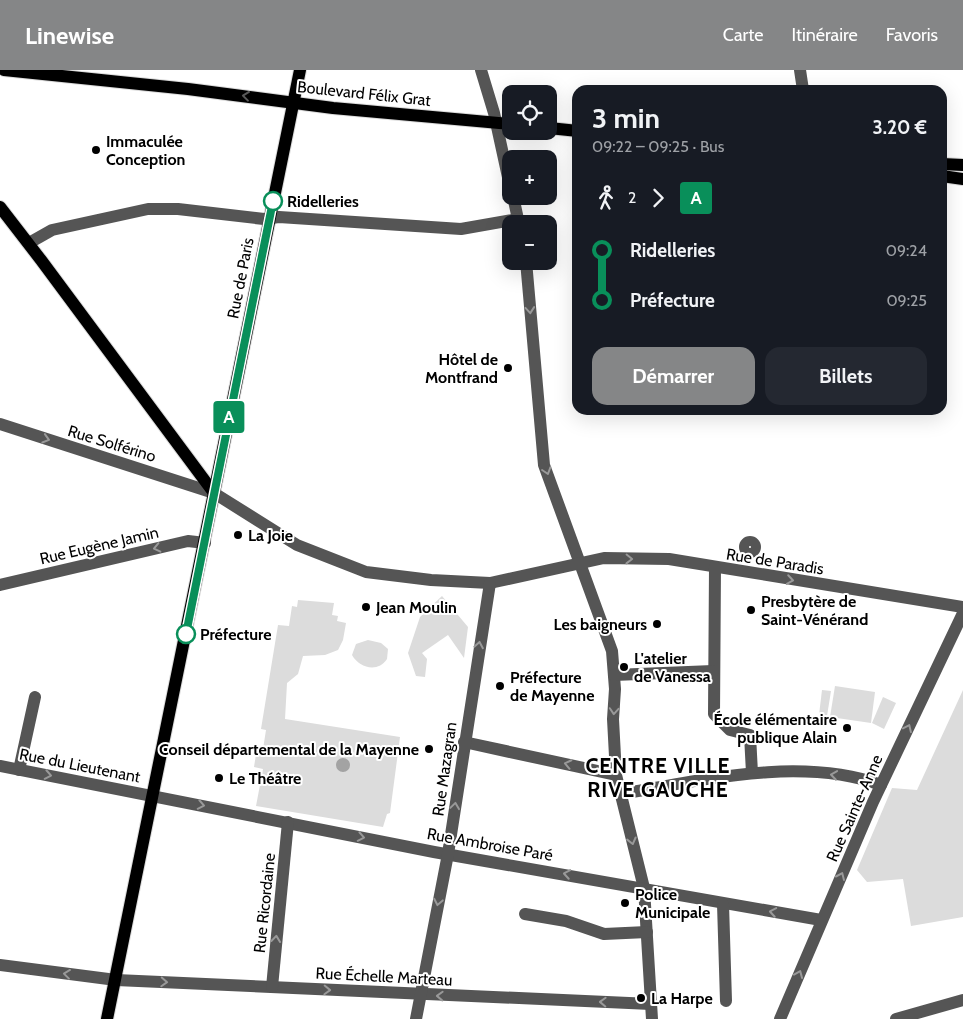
<!DOCTYPE html>
<html lang="fr">
<meta charset="utf-8">
<style>
:root{--surface:#171b24;--page:#242831;--text:#f1f3f6;--muted:#9ea1a6;--accent:#858687}
body{margin:0;font-family:Cabin,sans-serif;background:var(--page);color:var(--text);height:100vh;display:flex;flex-direction:column;font-size:19px;white-space:nowrap}
*{box-sizing:border-box;margin:0}
p{font-size:16px;color:var(--muted)}
.icon{flex:none;width:28px;height:28px;fill:none;stroke:currentColor;stroke-width:2;stroke-linecap:round;stroke-linejoin:round}
.map{position:relative;flex:1;overflow:hidden}
.panel{position:absolute;left:572px;top:15px;width:375px;height:330px;display:flex;flex-direction:column;background:var(--surface);border-radius:15px;box-shadow:0 5px 20px #0002}
.panel>*{flex:none}
.badge{padding:0 10px;border-radius:4px;font-size:18px;line-height:32px}
.buttons{position:absolute;left:502px;top:15px;display:grid;gap:10px}
.buttons a{display:grid;place-items:center;width:55px;height:55px;border-radius:10px;background:var(--surface);box-shadow:0 5px 20px #0002;font-size:25px}
.map>.badge{position:absolute;translate:-50% -50%;box-shadow:0 0 0 2px #fff}
.legs{display:flex;align-items:center;gap:8px;height:55px;padding:0 20px;font-size:16px}
.legs p{margin-inline-start:auto}
.headline{display:flex;align-items:center;justify-content:space-between;height:85px;padding:0 20px}
h1{font-size:28px;font-weight:700;line-height:38px}
.primary-button{display:flex;gap:10px;margin-top:auto;padding:10px 20px}
.primary-button a{flex:1;height:58px;border-radius:15px;background:var(--accent);color:#fff;font-size:20px;font-weight:700;line-height:58px;text-align:center}
.primary-button a+a{background:var(--page);color:var(--text)}
ul{padding:0 20px;list-style:none}
li{display:flex;align-items:center;gap:18px;height:50px;font-size:19px}
li i{display:grid;place-items:center;width:8px;height:100%;margin:0 6px;background:currentColor}
li i::after{content:'';width:12px;height:12px;margin:-6px;border:4px solid;border-radius:50%;background:var(--surface)}
li p{margin-inline-start:auto}
li:first-child i{background:linear-gradient(#0000 50%,currentColor 0)}
li:last-child i{background:linear-gradient(currentColor 50%,#0000 0)}
header{display:flex;align-items:center;gap:30px;box-sizing:border-box;height:70px;padding:0 25px;background:var(--accent);color:#fff}
header strong{font-size:24px}
nav{display:flex;gap:28px;margin-inline-start:auto;font-size:18px}
.map>svg:first-child{display:block}
.green{fill:#dcdcdc}
.water{fill:#a3a3a3}
.lines{fill:none;stroke-linecap:round;stroke-linejoin:round}
.major-casing{stroke:#dbdbdb;stroke-width:14}
.minor{stroke:#555;stroke-width:12}
.major{stroke:#000;stroke-width:12}
.oneway{stroke:#595959}
.oneway2{stroke:#999}
.line-1-casing{stroke:#fff;stroke-width:11}
.line-1{stroke:#098f5a;stroke-width:8}
.poi-dot{fill:#000;stroke:#fff;stroke-width:2}
.stop-1-dot{fill:#fff;stroke:#098f5a;stroke-width:2.5}
.labels{text-anchor:middle;stroke-width:4;stroke-linejoin:round;paint-order:stroke}
.street-label{font-size:16px;fill:#000;stroke:#fff}
.poi-label{font-size:16px;font-weight:bold;fill:#000;stroke:#fff;text-anchor:start}
.stop-label{font-size:16px;font-weight:bold;fill:#000;stroke:#fff;text-anchor:start}
.district-label{font-size:21px;font-weight:bold;letter-spacing:1px;fill:#000;stroke:#fff}
</style>
<header>
<strong>Linewise</strong>
<nav><a>Carte</a><a>Itinéraire</a><a>Favoris</a></nav>
</header>
<div class="map">
<svg width="963" height="949" viewBox="0 0 963 949">
<rect width="100%" height="100%" fill="#fff"/>
<g class="green">
<polygon points="442,526 468,557 464,588 448,565 422,583 427,589 425,607 416,606 408,583 420,547"/>
<polygon points="298,530 334,533 332,545 338,546 337,551 346,553 343,570 338,580 325,585 303,586 298,604 287,613 285,649 400,667 390,743 387,744 383,757 256,736 263,699 254,697 257,678 263,679 266,660 261,659 278,555 289,556 292,536 297,537"/>
<path d="M 368,570 L 381,573 L 388,579 L 387,589 C 378,603 359,598 352,585 L 356,574 Z"/>
<polygon points="835,616 875,622 871,653 830,647"/>
<polygon points="822,620 831,621 827,646 819,645"/>
<polygon points="963,620 963,847 911,856 903,809 867,812 857,800 892,718 917,720"/>
<polygon points="883,627 896,633 884,659 872,653"/>
</g>
<circle class="water" cx="343" cy="695" r="7"/>
<g class="lines">
<g class="major-casing">
<g id="major">
<polyline points="4,0 188,19 333,38 511,54"/>
<polyline points="549,58 578,61"/>
<polyline points="942,94 963,95"/>
<polyline points="942,106 963,109"/>
<polyline points="0,137 41,190 214,423"/>
<polyline points="107,949 300,0"/>
</g>
</g>
<g class="minor">
<polyline points="481,0 494,43 511,121"/>
<polyline points="800,0 803,20"/>
<polyline points="513,126 519,154"/>
<polyline points="29,173 52,160 148,139 178,139 264,149 279,147 461,159 518,149"/>
<polyline points="526,191 544,395 612,581 615,619 613,649 616,705 644,818 652,949"/>
<polyline points="0,354 214,423 297,475 366,502 431,510 490,513 604,488 669,489 963,537"/>
<circle cx="750" cy="477" r="5"/>
<polyline points="715,497 714,644 730,660 750,665 752,703"/>
<polyline points="0,515 188,471 205,473"/>
<polyline points="614,605 713,601"/>
<polyline points="464,672 616,705"/>
<polyline points="0,696 434,782 821,850"/>
<polyline points="19,700 35,627"/>
<path d="M 621,724 C 702,710 802,686 881,715"/>
<polyline points="723,834 726,931"/>
<polyline points="525,844 566,851 604,864 647,862"/>
<polyline points="0,895 116,910 651,934"/>
<polyline points="272,917 288,752"/>
<polyline points="416,949 448,784 490,513"/>
<polyline points="780,949 873,732 963,543"/>
<polyline points="896,949 963,930"/>
</g>
<use href="#major" class="major"/>
</g>
<defs><path id="oneway-chevron" d="M-2-3.5L2.5 0L-2 3.5" fill="none" stroke-width="1.6" stroke-linecap="round" stroke-linejoin="round" transform="scale(1.25)"/></defs>
<use class="oneway" href="#oneway-chevron" transform="translate(246 26) rotate(-173)"/>
<g class="oneway2">
<use href="#oneway-chevron" transform="translate(530 240) rotate(85)"/>
<use href="#oneway-chevron" transform="translate(46 369) rotate(17)"/>
<use href="#oneway-chevron" transform="translate(547 401) rotate(72)"/>
<use href="#oneway-chevron" transform="translate(157 478) rotate(167)"/>
<use href="#oneway-chevron" transform="translate(629 489) rotate(1)"/>
<use href="#oneway-chevron" transform="translate(790 510) rotate(9)"/>
<use href="#oneway-chevron" transform="translate(479 575) rotate(-80)"/>
<use href="#oneway-chevron" transform="translate(614 641) rotate(94)"/>
<use href="#oneway-chevron" transform="translate(908 658) rotate(-65)"/>
<use href="#oneway-chevron" transform="translate(568 694) rotate(-168)"/>
<use href="#oneway-chevron" transform="translate(48 705) rotate(11)"/>
<use href="#oneway-chevron" transform="translate(834 705) rotate(-172)"/>
<use href="#oneway-chevron" transform="translate(201 735) rotate(11)"/>
<use href="#oneway-chevron" transform="translate(455 736) rotate(-82)"/>
<use href="#oneway-chevron" transform="translate(361 767) rotate(11)"/>
<use href="#oneway-chevron" transform="translate(632 771) rotate(76)"/>
<use href="#oneway-chevron" transform="translate(567 804) rotate(-170)"/>
<use href="#oneway-chevron" transform="translate(841 806) rotate(-66)"/>
<use href="#oneway-chevron" transform="translate(438 832) rotate(101)"/>
<use href="#oneway-chevron" transform="translate(773 842) rotate(-170)"/>
<use href="#oneway-chevron" transform="translate(276 869) rotate(-84)"/>
<use href="#oneway-chevron" transform="translate(67 904) rotate(-173)"/>
<use href="#oneway-chevron" transform="translate(799 904) rotate(-67)"/>
<use href="#oneway-chevron" transform="translate(164 912) rotate(3)"/>
<use href="#oneway-chevron" transform="translate(327 920) rotate(2)"/>
<use href="#oneway-chevron" transform="translate(440 926) rotate(-178)"/>
<use href="#oneway-chevron" transform="translate(603 932) rotate(-178)"/>
</g>
<g class="lines">
<g class="line-1-casing">
<polyline id="line-1" points="186,564 273,131"/>
</g>
<use href="#line-1" class="line-1"/>
</g>
<g class="poi-dot">
<circle cx="96" cy="80" r="5"/>
<circle cx="508" cy="298" r="5"/>
<circle cx="238" cy="465" r="5"/>
<circle cx="366" cy="537" r="5"/>
<circle cx="751" cy="540" r="5"/>
<circle cx="657" cy="554" r="5"/>
<circle cx="624" cy="597" r="5"/>
<circle cx="500" cy="616" r="5"/>
<circle cx="847" cy="658" r="5"/>
<circle cx="429" cy="679" r="5"/>
<circle cx="219" cy="708" r="5"/>
<circle cx="625" cy="833" r="5"/>
<circle cx="641" cy="928" r="5"/>
</g>
<g class="stop-1-dot">
<circle cx="273" cy="131" r="9"/>
<circle cx="186" cy="564" r="9"/>
</g>
<g class="labels">
<g class="street-label">
<text transform="translate(364 23) rotate(6)" y="6">Boulevard Félix Grat</text>
<text transform="translate(240 208) rotate(-79)" y="6">Rue de Paris</text>
<text transform="translate(112 373) rotate(17)" y="6">Rue Solférino</text>
<text transform="translate(99 475) rotate(-13)" y="6">Rue Eugène Jamin</text>
<text transform="translate(775 491) rotate(9)" y="6">Rue de Paradis</text>
<text transform="translate(80 695) rotate(11)" y="6">Rue du Lieutenant</text>
<text transform="translate(444 699) rotate(-82)" y="6">Rue Mazagran</text>
<text transform="translate(854 738) rotate(-66)" y="6">Rue Sainte-Anne</text>
<text transform="translate(490 774) rotate(10)" y="6">Rue Ambroise Paré</text>
<text transform="translate(264 833) rotate(-84)" y="6">Rue Ricordaine</text>
<text transform="translate(384 906) rotate(3)" y="6">Rue Échelle Marteau</text>
</g>
<g class="poi-label">
<text x="106" y="77">Immaculée<tspan x="106" dy="18">Conception</tspan></text>
<text x="498" y="295" text-anchor="end">Hôtel de<tspan x="498" dy="18">Montfrand</tspan></text>
<text x="248" y="471">La Joie</text>
<text x="761" y="537">Presbytère de<tspan x="761" dy="18">Saint-Vénérand</tspan></text>
<text x="376" y="543">Jean Moulin</text>
<text x="647" y="560" text-anchor="end">Les baigneurs</text>
<text x="634" y="594">L'atelier<tspan x="634" dy="18">de Vanessa</tspan></text>
<text x="510" y="613">Préfecture<tspan x="510" dy="18">de Mayenne</tspan></text>
<text x="837" y="655" text-anchor="end">École élémentaire<tspan x="837" dy="18">publique Alain</tspan></text>
<text x="419" y="685" text-anchor="end">Conseil départemental de la Mayenne</text>
<text x="229" y="714">Le Théâtre</text>
<text x="635" y="830">Police<tspan x="635" dy="18">Municipale</tspan></text>
<text x="651" y="934">La Harpe</text>
</g>
<g class="stop-label">
<text x="287" y="137">Ridelleries</text>
<text x="200" y="570">Préfecture</text>
</g>
<g class="district-label">
<text x="658" y="703">CENTRE VILLE<tspan x="658" dy="24">RIVE GAUCHE</tspan></text>
</g>
</g>
</svg>
<div class="buttons">
<a><svg class="icon" aria-label="locate" viewBox="0 0 24 24"><circle cx="12" cy="12" r="6"/><path d="M12 2v4M12 18v4M2 12h4M18 12h4"/></svg></a>
<a>+</a>
<a>−</a>
</div>
<b class="badge" style="left:229px;top:347px;background:#098f5a;color:#fff">A</b>
<section class="panel">
<div class="headline"><div><h1>3 min</h1><p>09:22 – 09:25 · Bus</p></div><b>3.20 €</b></div>
<div class="legs"><svg class="icon" aria-label="walk" viewBox="0 0 24 24"><circle cx="13" cy="4" r="2"/><path d="M13 8l-2 6 4 7M11 14l-3 7M7 12l3-4h3l4 4"/></svg>2<svg class="icon" aria-label="forward" viewBox="0 0 24 24"><path d="M9 5l7 7-7 7"/></svg><b class="badge" style="background:#098f5a;color:#fff">A</b></div>
<ul>
<li><i style="color:#098f5a"></i><b>Ridelleries</b><p>09:24</p></li>
<li><i style="color:#098f5a"></i><b>Préfecture</b><p>09:25</p></li>
</ul>
<div class="primary-button"><a>Démarrer</a><a>Billets</a></div>
</section>
</div>
